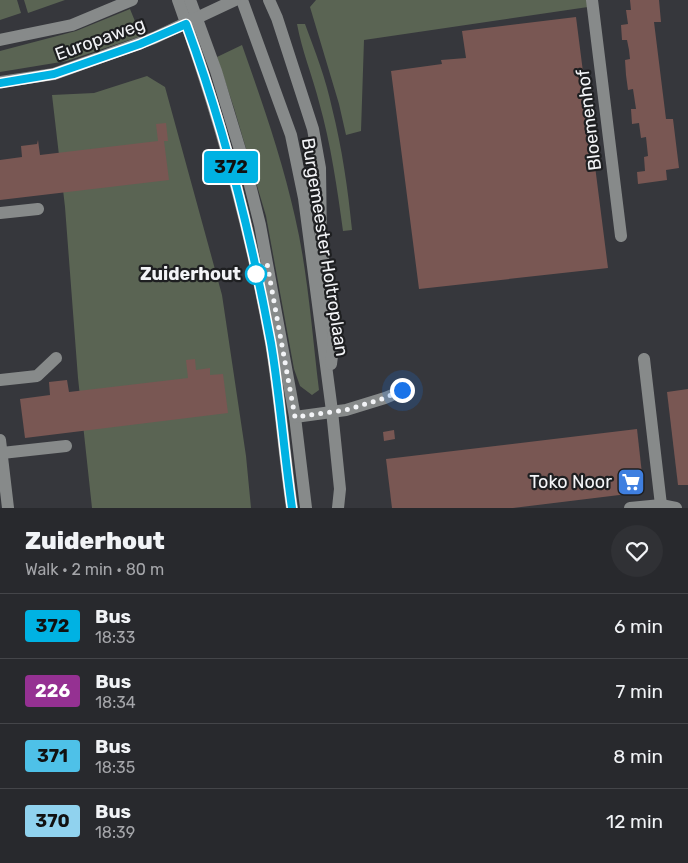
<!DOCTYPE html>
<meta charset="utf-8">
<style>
:root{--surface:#28292d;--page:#303135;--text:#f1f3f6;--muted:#a5a6aa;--line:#444549}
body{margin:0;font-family:Rubik,sans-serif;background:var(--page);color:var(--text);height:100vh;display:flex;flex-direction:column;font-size:19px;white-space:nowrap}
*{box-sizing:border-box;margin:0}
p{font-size:16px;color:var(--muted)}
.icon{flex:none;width:28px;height:28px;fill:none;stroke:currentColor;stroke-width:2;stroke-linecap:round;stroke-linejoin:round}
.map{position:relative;height:508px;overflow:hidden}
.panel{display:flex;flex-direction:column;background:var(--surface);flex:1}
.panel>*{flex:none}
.badge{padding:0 10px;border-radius:4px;font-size:18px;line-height:32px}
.you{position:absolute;width:25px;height:25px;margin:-12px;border:4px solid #fff;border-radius:50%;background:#1a73e8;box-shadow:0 0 0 8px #1a73e833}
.map>.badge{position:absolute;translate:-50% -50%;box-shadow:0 0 0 2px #fff}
.round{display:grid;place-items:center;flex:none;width:52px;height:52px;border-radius:26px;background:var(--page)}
.overview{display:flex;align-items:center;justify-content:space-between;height:85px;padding:0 25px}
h1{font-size:24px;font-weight:800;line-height:38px}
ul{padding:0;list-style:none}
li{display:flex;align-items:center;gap:15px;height:65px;padding:0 25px;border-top:1px solid var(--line)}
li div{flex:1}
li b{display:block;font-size:19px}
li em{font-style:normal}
li .badge{min-width:55px;font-weight:700;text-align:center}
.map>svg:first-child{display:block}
.green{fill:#5a6453}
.building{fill:#795753}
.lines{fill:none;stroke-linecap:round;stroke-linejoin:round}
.minor{stroke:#878a8a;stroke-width:12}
.line-casing{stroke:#fff;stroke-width:11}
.line{stroke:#00b2e3;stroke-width:8}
.walk{stroke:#f3f4f7;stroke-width:5;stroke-dasharray:0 9}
.stop-dot{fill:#fff;stroke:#00b2e3;stroke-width:2.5}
.labels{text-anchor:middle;stroke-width:4.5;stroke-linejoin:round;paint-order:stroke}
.street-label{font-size:18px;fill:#f3f4f7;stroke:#1e1f21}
.stop-label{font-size:18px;font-weight:bold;fill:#f3f4f7;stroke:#1e1f21;text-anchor:end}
.poi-label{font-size:18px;fill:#f3f4f7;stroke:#1e1f21;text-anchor:end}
</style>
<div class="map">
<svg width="688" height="508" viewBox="0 0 688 508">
<rect width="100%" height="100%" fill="#36373c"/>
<g class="green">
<polygon points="0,0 17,0 21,13 0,20"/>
<polygon points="24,0 65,0 28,13"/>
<polygon points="316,0 587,0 588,7 364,40 361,131 346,135 339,104 310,7"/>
<polygon points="130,9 141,36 67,61 0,72 0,51 76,31"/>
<path d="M 297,24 L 305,24 C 315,51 326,79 332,108 C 342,148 348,189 352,230 L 343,231 C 337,187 331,145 319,102 C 312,75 302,51 297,24 Z"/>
<path d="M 242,45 C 262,102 282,158 295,217 C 308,273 312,333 319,390 L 312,395 L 300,386 L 294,369 L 266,216 L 234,108 L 217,57 Z"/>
<polygon points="147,76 165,87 222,295 246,456 251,508 92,508 78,378 65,207 52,95 94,93"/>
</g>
<g class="building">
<polygon points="630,0 659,0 661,22 654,22 666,119 673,119 679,168 666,170 667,180 638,184 637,172 645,171 644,157 648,156 646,137 641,138 639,123 632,124 631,109 636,109 633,89 628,90 626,75 625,60 630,59 629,50 627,40 622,40 621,25 628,24 626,10 631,10"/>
<polygon points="576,17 608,268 419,289 391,71 442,64 441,60 466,58 462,31"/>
<polygon points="166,123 168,141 164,141 169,180 0,200 0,160 22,157 21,146 37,144 38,140 40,155 158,141 156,124"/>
<polygon points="195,359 196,370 210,368 210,375 223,374 228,413 25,438 20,399 50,395 49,382 67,380 69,392 188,378 186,360"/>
<polygon points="688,389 688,485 678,485 667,392"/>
<polygon points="637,429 644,492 513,508 392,508 386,459"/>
<polygon points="394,430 395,439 384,441 383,432"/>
</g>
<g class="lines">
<g class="minor">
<path d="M 178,0 C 218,111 250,226 271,343 C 280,397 284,453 292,508"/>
<polyline points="190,0 216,71 247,173 260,225 295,417 306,508"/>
<polyline points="242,0 291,135 304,198 332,411 340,489 338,508"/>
<polyline points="269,0 277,18 313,129 320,168 321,243 334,339 331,364"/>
<polyline points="592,0 621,236"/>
<polyline points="0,40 72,25 132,0"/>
<polyline points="0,82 54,74 154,38 235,0"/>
<polyline points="0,213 38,209"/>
<polyline points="644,359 661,505"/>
<polyline points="0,380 37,376 56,358"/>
<polyline points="295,417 346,410 385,398 402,391"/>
<polyline points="0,440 8,508"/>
<polyline points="2,453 66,446"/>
<polyline points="630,508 661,505 676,508"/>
</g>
</g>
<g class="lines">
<g class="line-casing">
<path id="line" d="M 0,83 L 54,74 L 140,44 L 186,24 C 224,127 251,235 271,343 C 280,397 284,453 292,508"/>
</g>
<use href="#line" class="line"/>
<polyline class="walk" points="256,274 267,263 295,417 346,410 385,398 402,390"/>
</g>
<defs>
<g id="supermarket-square" transform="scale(1.4375)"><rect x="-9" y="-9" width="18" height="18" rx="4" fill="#3f7fe0" stroke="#1e1f21"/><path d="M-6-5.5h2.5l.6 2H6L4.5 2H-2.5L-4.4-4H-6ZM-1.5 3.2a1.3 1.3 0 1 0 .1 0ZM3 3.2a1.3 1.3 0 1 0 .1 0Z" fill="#fff"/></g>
</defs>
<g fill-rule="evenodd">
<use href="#supermarket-square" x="631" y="482"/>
</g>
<circle class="stop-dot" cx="256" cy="274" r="10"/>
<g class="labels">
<g class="street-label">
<text transform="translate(100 39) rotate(-20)" y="6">Europaweg</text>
<text transform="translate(589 120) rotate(-97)" y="6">Bloemenhof</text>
<text transform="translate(325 247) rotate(81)" y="6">Burgemeester Holtroplaan</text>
</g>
<g class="stop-label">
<text x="241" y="280">Zuiderhout</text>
</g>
<g class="poi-label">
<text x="612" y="488">Toko Noor</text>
</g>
</g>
</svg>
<div class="you" style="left:402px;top:390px"></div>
<b class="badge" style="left:231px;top:167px;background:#00b2e3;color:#111">372</b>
</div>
<section class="panel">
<div class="overview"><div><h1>Zuiderhout</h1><p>Walk · 2 min · 80 m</p></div><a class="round"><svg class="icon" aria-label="heart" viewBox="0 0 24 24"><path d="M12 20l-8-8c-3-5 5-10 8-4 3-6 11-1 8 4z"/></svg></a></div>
<ul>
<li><span class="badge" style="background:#00b2e3;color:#111">372</span><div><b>Bus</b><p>18:33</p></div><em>6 min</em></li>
<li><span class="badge" style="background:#953192;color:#fff">226</span><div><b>Bus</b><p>18:34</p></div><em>7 min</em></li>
<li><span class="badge" style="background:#4ec1e8;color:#111">371</span><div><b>Bus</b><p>18:35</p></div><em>8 min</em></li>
<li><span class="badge" style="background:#90d2ee;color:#111">370</span><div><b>Bus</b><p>18:39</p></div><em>12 min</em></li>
</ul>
</section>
